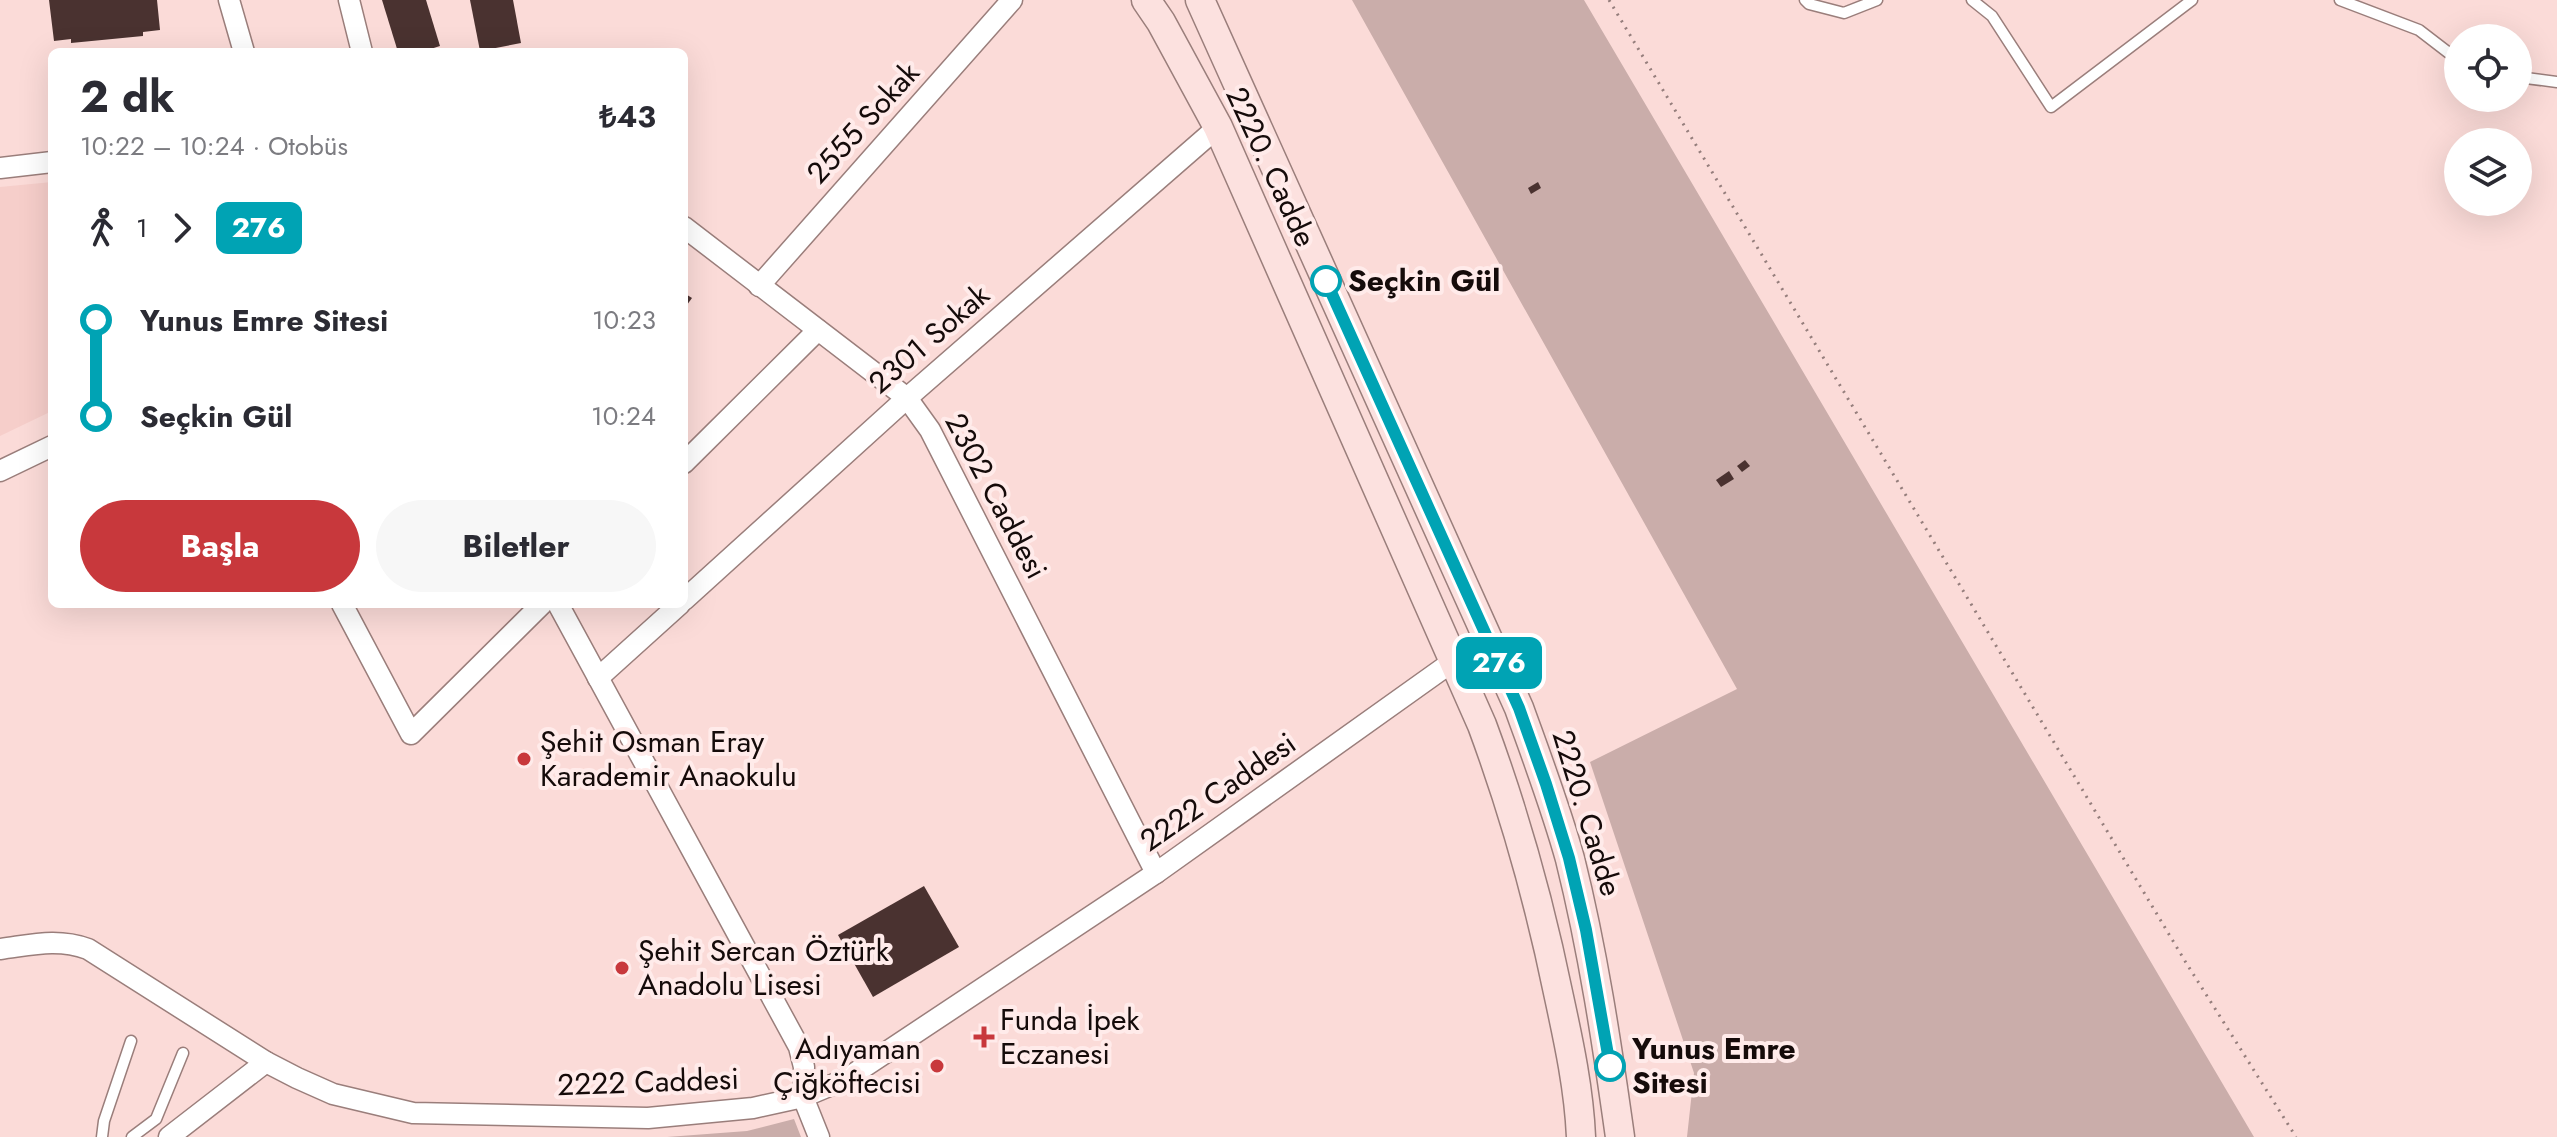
<!DOCTYPE html>
<html lang="tr">
<meta charset="utf-8">
<style>
:root{--surface:#fff;--page:#f7f7f7;--text:#2b2b33;--muted:#7c7c81;--accent:#c8383c}
body{margin:0;font-family:Jost,sans-serif;background:var(--page);color:var(--text);height:100vh;display:flex;flex-direction:column;font-size:30px;white-space:nowrap}
*{box-sizing:border-box;margin:0}
p{font-size:26px;color:var(--muted)}
.icon{flex:none;width:44px;height:44px;fill:none;stroke:currentColor;stroke-width:2;stroke-linecap:round;stroke-linejoin:round}
.map{position:relative;flex:1;overflow:hidden}
.details{position:absolute;left:48px;top:48px;width:640px;height:560px;display:flex;flex-direction:column;background:var(--surface);border-radius:12px;box-shadow:0 8px 32px #0002}
.details>*{flex:none}
.badge{padding:0 16px;border-radius:12px;font-size:28px;line-height:52px}
.buttons{position:absolute;left:2444px;top:24px;display:grid;gap:16px}
.buttons a{display:grid;place-items:center;width:88px;height:88px;border-radius:50%;background:var(--surface);box-shadow:0 8px 32px #0002;font-size:40px}
.map>.badge{position:absolute;translate:-50% -50%;box-shadow:0 0 0 4px #fff}
.legs{display:flex;align-items:center;gap:12px;height:88px;padding:0 32px;font-size:26px}
.legs p{margin-inline-start:auto}
.headline{display:flex;align-items:center;justify-content:space-between;height:136px;padding:0 32px}
h1{font-size:44px;font-weight:700;line-height:60px}
.primary-button{display:flex;gap:16px;margin-top:auto;padding:16px 32px}
.primary-button a{flex:1;height:92px;border-radius:48px;background:var(--accent);color:#fff;font-size:32px;font-weight:700;line-height:92px;text-align:center}
.primary-button a+a{background:var(--page);color:var(--text)}
ul{padding:0 32px;list-style:none}
li{display:flex;align-items:center;gap:28px;height:96px;font-size:30px}
li i{display:grid;place-items:center;width:12px;height:100%;margin:0 10px;background:currentColor}
li i::after{content:'';width:20px;height:20px;margin:-10px;border:6px solid;border-radius:50%;background:var(--surface)}
li p{margin-inline-start:auto}
li:first-child i{background:linear-gradient(#0000 50%,currentColor 0)}
li:last-child i{background:linear-gradient(currentColor 50%,#0000 0)}
.map>svg:first-child{display:block}
.built{fill:#f6ceca}
.green{fill:#caadaa}
.building{fill:#4a3230}
.lines{fill:none;stroke-linecap:round;stroke-linejoin:round}
.lane-casing{stroke:#9a7e7b;stroke-width:13}
.street-casing{stroke:#9a7e7b;stroke-width:23}
.secondary-casing{stroke:#9a7e7b;stroke-width:31}
.path{stroke:#957e7c;stroke-width:3;stroke-dasharray:2 6;stroke-linecap:butt}
.lane{stroke:#fff;stroke-width:10}
.street{stroke:#fff;stroke-width:20}
.secondary{stroke:#fce1df;stroke-width:28}
.line-1-casing{stroke:#fff;stroke-width:18}
.line-1{stroke:#00a3b4;stroke-width:12}
.stop-1-dot{fill:#fff;stroke:#00a3b4;stroke-width:4}
.poi-dot{fill:#c8383c;stroke:#ffebea;stroke-width:3}
.labels{text-anchor:middle;stroke-width:8;stroke-linejoin:round;paint-order:stroke}
.street-label{font-size:30px;fill:#150b0a;stroke:#ffebea}
.stop-label{font-size:30px;font-weight:bold;fill:#150b0a;stroke:#ffebea;text-anchor:start}
.poi-label{font-size:30px;fill:#150b0a;stroke:#ffebea;text-anchor:start}
</style>
<div class="map">
<svg width="2557" height="1137" viewBox="0 0 2557 1137">
<rect width="100%" height="100%" fill="#fbdbd8"/>
<polygon class="built" points="52,182 52,411 0,436 0,187"/>
<g class="green">
<polygon points="1352,0 1584,0 2254,1137 1687,1137 1694,1073 1590,762 1737,689"/>
<polygon points="794,1119 801,1137 667,1137 747,1131"/>
</g>
<g class="building">
<polygon points="49,0 157,0 160,30 143,32 143,36 71,43 71,39 54,41"/>
<polygon points="382,0 426,0 440,46 421,52 398,52"/>
<polygon points="470,0 513,0 521,43 480,51"/>
<polygon points="1538,182 1541,188 1531,194 1528,188"/>
<polygon points="684,293 692,298 684,309"/>
<polygon points="1745,460 1750,466 1742,472 1737,466"/>
<polygon points="1729,471 1734,479 1721,487 1716,480"/>
<polygon points="924,886 959,947 873,997 838,935"/>
</g>
<g class="lines">
<g class="lane-casing">
<g id="lane">
<polyline points="1805,0 1809,4 1844,13 1877,0"/>
<polyline points="1972,0 1992,16 2051,107 2192,0"/>
<polyline points="2340,0 2419,30 2458,60"/>
<polyline points="2518,77 2557,82"/>
<polyline points="102,1137 104,1121 131,1041"/>
<polyline points="132,1137 156,1119 183,1053"/>
</g>
</g>
<g class="street-casing">
<g id="street">
<polyline points="229,0 244,52"/>
<polyline points="349,0 362,52"/>
<polyline points="0,168 52,162"/>
<polyline points="684,227 907,398 930,430 1156,873"/>
<polyline points="759,286 1012,0"/>
<polyline points="684,463 818,330"/>
<polyline points="0,471 52,446"/>
<polyline points="684,600 907,398 1218,127"/>
<polyline points="342,604 411,734 542,604"/>
<polyline points="558,604 799,1047 804,1067 803,1097 819,1137"/>
<polyline points="598,678 680,604"/>
<path d="M 0,949 C 32,945 57,938 88,949 L 266,1062 L 297,1078 L 333,1094 L 413,1113 L 648,1118 L 753,1108 L 803,1097 L 846,1079 L 1156,873 L 1487,637"/>
<polyline points="169,1137 266,1062"/>
</g>
</g>
<g class="secondary-casing">
<g id="secondary">
<path d="M 1146,0 L 1161,22 L 1218,127 L 1482,725 C 1515,814 1540,904 1559,997 C 1569,1043 1579,1090 1581,1137"/>
<path d="M 1200,0 L 1519,708 C 1537,758 1556,808 1570,859 C 1593,951 1607,1044 1620,1137"/>
</g>
</g>
<polyline class="path" points="1609,0 2185,961 2296,1137"/>
<use href="#lane" class="lane"/>
<use href="#street" class="street"/>
<use href="#secondary" class="secondary"/>
</g>
<g class="lines">
<g class="line-1-casing">
<polyline id="line-1" points="1326,281 1519,708 1546,784 1569,858 1586,930 1610,1066"/>
</g>
<use href="#line-1" class="line-1"/>
</g>
<g class="stop-1-dot">
<circle cx="1326" cy="281" r="14"/>
<circle cx="1610" cy="1066" r="14"/>
</g>
<g class="poi-dot">
<circle cx="524" cy="759" r="8"/>
<circle cx="622" cy="968" r="8"/>
<path d="M980 1025h8v8h8v8h-8v8h-8v-8h-8v-8h8z"/>
<circle cx="937" cy="1066" r="8"/>
</g>
<g class="labels">
<g class="street-label">
<text transform="translate(863 123) rotate(-48)" y="10">2555 Sokak</text>
<text transform="translate(1271 167) rotate(65)" y="10">2220. Cadde</text>
<text transform="translate(929 339) rotate(-41)" y="10">2301 Sokak</text>
<text transform="translate(996 496) rotate(62)" y="10">2302 Caddesi</text>
<text transform="translate(1218 792) rotate(-35)" y="10">2222 Caddesi</text>
<text transform="translate(1587 813) rotate(73)" y="10">2220. Cadde</text>
<text transform="translate(648 1082) rotate(-2)" y="10">2222 Caddesi</text>
</g>
<g class="stop-label">
<text x="1348" y="291">Seçkin Gül</text>
<text x="1632" y="1059">Yunus Emre<tspan x="1632" dy="34">Sitesi</tspan></text>
</g>
<g class="poi-label">
<text x="540" y="752">Şehit Osman Eray<tspan x="540" dy="34">Karademir Anaokulu</tspan></text>
<text x="638" y="961">Şehit Sercan Öztürk<tspan x="638" dy="34">Anadolu Lisesi</tspan></text>
<text x="1000" y="1030">Funda İpek<tspan x="1000" dy="34">Eczanesi</tspan></text>
<text x="921" y="1059" text-anchor="end">Adıyaman<tspan x="921" dy="34">Çiğköftecisi</tspan></text>
</g>
</g>
</svg>
<div class="buttons">
<a><svg class="icon" aria-label="locate" viewBox="0 0 24 24"><circle cx="12" cy="12" r="6"/><path d="M12 2v4M12 18v4M2 12h4M18 12h4"/></svg></a>
<a><svg class="icon" aria-label="layers" viewBox="0 0 24 24"><path d="M12 4l9 5-9 5-9-5zM3 14l9 5 9-5"/></svg></a>
</div>
<b class="badge" style="left:1499px;top:663px;background:#00a3b4;color:#fff">276</b>
<section class="details">
<div class="headline"><div><h1>2 dk</h1><p>10:22 – 10:24 · Otobüs</p></div><b>₺43</b></div>
<div class="legs"><svg class="icon" aria-label="walk" viewBox="0 0 24 24"><circle cx="13" cy="4" r="2"/><path d="M13 8l-2 6 4 7M11 14l-3 7M7 12l3-4h3l4 4"/></svg>1<svg class="icon" aria-label="forward" viewBox="0 0 24 24"><path d="M9 5l7 7-7 7"/></svg><b class="badge" style="background:#00a3b4;color:#fff">276</b></div>
<ul>
<li><i style="color:#00a3b4"></i><b>Yunus Emre Sitesi</b><p>10:23</p></li>
<li><i style="color:#00a3b4"></i><b>Seçkin Gül</b><p>10:24</p></li>
</ul>
<div class="primary-button"><a>Başla</a><a>Biletler</a></div>
</section>
</div>
